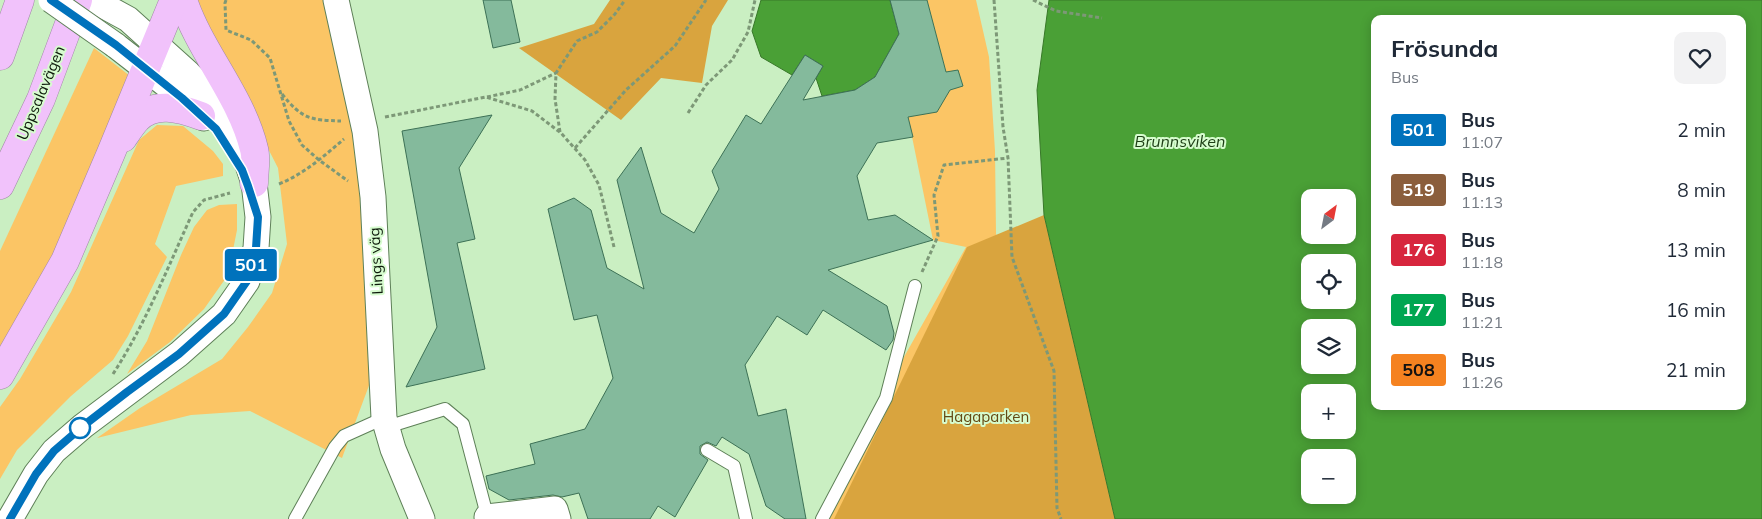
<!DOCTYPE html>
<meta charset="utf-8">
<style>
:root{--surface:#fff;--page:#f2f2f3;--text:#1f2937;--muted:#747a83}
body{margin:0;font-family:Mulish,sans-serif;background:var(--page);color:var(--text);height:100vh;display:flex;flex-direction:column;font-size:19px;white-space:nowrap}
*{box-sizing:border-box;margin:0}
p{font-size:16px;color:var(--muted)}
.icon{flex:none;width:28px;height:28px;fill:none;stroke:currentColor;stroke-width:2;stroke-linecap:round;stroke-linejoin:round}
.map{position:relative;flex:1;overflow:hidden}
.side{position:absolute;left:1371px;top:15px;width:375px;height:395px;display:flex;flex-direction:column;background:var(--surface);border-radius:10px;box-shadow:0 2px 12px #0003}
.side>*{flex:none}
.badge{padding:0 10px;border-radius:4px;font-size:18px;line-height:32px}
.needle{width:32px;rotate:32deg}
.fabs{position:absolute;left:1301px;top:189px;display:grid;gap:10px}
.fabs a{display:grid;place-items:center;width:55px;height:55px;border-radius:10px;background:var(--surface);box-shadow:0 2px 12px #0003;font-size:25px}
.map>.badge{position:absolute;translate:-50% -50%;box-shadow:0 0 0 2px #fff}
.round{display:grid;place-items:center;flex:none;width:52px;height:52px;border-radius:10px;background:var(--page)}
.summary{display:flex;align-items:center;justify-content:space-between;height:85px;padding:0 20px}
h1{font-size:24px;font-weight:700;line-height:38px}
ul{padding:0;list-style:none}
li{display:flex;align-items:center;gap:15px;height:60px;padding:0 20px}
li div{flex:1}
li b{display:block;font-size:19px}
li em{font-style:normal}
li .badge{min-width:55px;font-weight:700;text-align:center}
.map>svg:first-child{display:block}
.green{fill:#fbc565}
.forest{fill:#d9a43e}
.water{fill:#4aa036;stroke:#387829;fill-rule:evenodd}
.building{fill:#84ba9c;stroke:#3d7156}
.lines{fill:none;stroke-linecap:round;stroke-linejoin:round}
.lane-casing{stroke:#5e8058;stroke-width:14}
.street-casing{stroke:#5e8058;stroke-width:27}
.highway-casing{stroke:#a187a7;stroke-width:29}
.path{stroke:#7d9877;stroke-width:3;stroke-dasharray:4 2.5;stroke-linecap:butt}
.lane{stroke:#fff;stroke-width:12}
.street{stroke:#fff;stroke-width:25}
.highway{stroke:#f1c2fb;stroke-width:28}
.street-bridge-casing{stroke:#5e8058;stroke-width:27;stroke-linecap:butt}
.street-bridge{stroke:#fff;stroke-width:25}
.line-casing{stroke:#fff;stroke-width:11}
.line{stroke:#0072bc;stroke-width:8}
.stop-dot{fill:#fff;stroke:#0072bc;stroke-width:2.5}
.labels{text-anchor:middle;stroke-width:4;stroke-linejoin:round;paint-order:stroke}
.street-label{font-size:15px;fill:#0d1a0b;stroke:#d7fccf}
.park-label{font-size:15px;fill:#644913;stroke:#d7fccf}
.water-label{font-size:16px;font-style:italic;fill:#1d3e15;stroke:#d7fccf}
</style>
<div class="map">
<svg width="1762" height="519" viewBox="0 0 1762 519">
<rect width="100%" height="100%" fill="#caefc2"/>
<g class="green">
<polygon points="192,0 326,0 340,78 359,163 374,372 342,458 250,411 191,415 97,438 140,408 222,359 248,327 272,293 287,244 278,168"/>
<polygon points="927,0 976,0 989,57 995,151 996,234 1115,519 824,519 847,458 966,247 933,240 908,117 950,90 963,86 958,70 946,72"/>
<polygon points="94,48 130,76 44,275 0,352 0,251"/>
<polygon points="157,125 183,126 213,151 223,164 223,176 176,186 155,244 167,257 128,336 113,360 71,396 17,450 0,479 0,407 20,379 71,292 139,140"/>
<polygon points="237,204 237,230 228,275 204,309 170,342 127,374 147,341 181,255 194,227 207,210 219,205"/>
</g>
<g class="forest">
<polygon points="610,0 728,0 712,26 702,83 661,78 621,120 519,48 594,24"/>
<polygon points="1044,215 1115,519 834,519 967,247"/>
</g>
<g class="water">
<polygon points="761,0 890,0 899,34 875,77 855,90 822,96 816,78 823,66 805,55 792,75 761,57 752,31"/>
<path d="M 1049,0 L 1762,0 L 1762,519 L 1115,519 L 1044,215 L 1037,90 ZM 1375,19 L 1742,19 L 1742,406 L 1375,406 ZM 1310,198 L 1348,198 L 1348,235 L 1310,235 ZM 1310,262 L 1348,262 L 1348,300 L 1310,300 ZM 1310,328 L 1348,328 L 1348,365 L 1310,365 ZM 1310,392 L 1348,392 L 1348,430 L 1310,430 ZM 1310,458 L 1348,458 L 1348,495 L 1310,495 Z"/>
</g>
<g class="building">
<polygon points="483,0 511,0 520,42 493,48"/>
<polygon points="890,0 927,0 946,72 958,70 963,86 950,90 937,112 908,117 913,137 877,143 857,176 868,220 895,215 933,240 828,270 887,306 894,333 893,340 886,350 823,310 807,335 777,316 745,365 758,416 786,409 806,519 785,519 766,506 749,454 722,437 716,446 707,442 700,446 700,454 708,460 675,517 658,506 650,519 588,519 579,493 562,497 553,495 509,500 489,489 486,476 535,464 530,444 585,429 613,378 597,315 574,320 548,209 574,198 591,210 607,268 644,289 617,180 641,147 661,213 694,233 719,189 712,171 746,115 761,124 805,55 823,66 803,100 855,90 875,77 899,34"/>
<polygon points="492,115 459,168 475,239 457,243 485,369 406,387 437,327 402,131"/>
</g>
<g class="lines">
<g class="lane-casing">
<g id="lane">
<polyline points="387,427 445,409 463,424 488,519"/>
<polyline points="707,450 734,466 746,519"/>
<polyline points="295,519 335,447 344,436 384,418"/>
<polyline points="822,519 886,398 915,286"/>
</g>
</g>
<g class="street-casing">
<g id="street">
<polyline points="336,0 365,131 373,197 384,418 393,449 422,519"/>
<polyline points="115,45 182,97 204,118"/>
<polyline points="487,517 555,509 558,519"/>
<polyline points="10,519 36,474 54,451 83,426 179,354 224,314 247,281 256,248 258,217 254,183 245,156 208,94 188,73 128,19 93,0"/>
</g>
</g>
<g class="highway-casing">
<g id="highway">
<path d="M 183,0 C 200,52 241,95 254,149 C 257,159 254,172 254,183"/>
<polyline points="0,56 20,0"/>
<path d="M 123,138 C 127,132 132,124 137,119 C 154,101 180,108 201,116"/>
<polyline points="0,185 41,99 78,0"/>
<polyline points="0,375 65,261 111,153 174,0"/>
</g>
</g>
<g class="path">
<polyline points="226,0 225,3 226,30 251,40 270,58 289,121 302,145 319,160 348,181"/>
<polyline points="994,0 1003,127 1008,158 1012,257 1054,371 1057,508 1061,519"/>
<polyline points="1033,0 1056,11 1102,18"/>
<path d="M 282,94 C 302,119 310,120 341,121"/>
<polyline points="487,97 520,90 556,73"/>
<polyline points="688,113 706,85 732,60 748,32 755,0"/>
<polyline points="385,117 486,97 532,111 561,133 585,160 599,185 614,247"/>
<polyline points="560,132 555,99 556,73 577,41 597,32 615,14 625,0"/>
<polyline points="575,148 626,90 675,46 706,0"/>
<path d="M 279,184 C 304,174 324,156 344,139"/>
<polyline points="922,272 938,236 934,195 944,165 1008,158"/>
<path d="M 113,374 C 146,323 168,267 193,212 L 204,200 L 230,193"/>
</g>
<use href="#lane" class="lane"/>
<use href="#street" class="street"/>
<use href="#highway" class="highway"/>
<g class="street-bridge-casing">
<polyline id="street-bridge" points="51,0 115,45"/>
</g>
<use href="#street-bridge" class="street-bridge"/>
</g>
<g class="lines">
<g class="line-casing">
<polyline id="line" points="10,519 36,474 54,451 83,426 127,392 179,354 224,314 247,281 256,248 258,217 248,186 242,170 216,129 182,98 116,45 51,0"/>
</g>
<use href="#line" class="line"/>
</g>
<circle class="stop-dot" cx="80" cy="428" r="10"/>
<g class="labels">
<g class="street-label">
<text transform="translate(41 93) rotate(-67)" y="5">Uppsalavägen</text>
<text transform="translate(376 261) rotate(-93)" y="5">Lings väg</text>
</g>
<g class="park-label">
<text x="986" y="422">Hagaparken</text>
</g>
<g class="water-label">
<text x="1180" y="147">Brunnsviken</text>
</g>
</g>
</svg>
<div class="fabs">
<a><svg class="needle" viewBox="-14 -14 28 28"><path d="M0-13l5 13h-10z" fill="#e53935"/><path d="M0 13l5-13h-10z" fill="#747a83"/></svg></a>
<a><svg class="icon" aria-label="locate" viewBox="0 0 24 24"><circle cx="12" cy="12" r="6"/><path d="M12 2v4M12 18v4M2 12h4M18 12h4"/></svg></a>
<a><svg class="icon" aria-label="layers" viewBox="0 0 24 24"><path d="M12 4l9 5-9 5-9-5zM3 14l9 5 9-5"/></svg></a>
<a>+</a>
<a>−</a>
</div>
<b class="badge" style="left:251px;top:265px;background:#0072bc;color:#fff">501</b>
<section class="side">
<div class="summary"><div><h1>Frösunda</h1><p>Bus</p></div><a class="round"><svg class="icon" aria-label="heart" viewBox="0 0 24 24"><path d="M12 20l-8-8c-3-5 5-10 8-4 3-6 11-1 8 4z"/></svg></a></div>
<ul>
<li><span class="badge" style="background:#0072bc;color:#fff">501</span><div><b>Bus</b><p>11:07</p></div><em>2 min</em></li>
<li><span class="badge" style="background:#8b5e3c;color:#fff">519</span><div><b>Bus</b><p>11:13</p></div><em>8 min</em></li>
<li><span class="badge" style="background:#d7263d;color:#fff">176</span><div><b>Bus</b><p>11:18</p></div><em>13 min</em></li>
<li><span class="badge" style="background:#00a651;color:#fff">177</span><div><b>Bus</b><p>11:21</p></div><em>16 min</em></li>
<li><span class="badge" style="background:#f58220;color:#111">508</span><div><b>Bus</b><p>11:26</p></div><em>21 min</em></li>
</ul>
</section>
</div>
